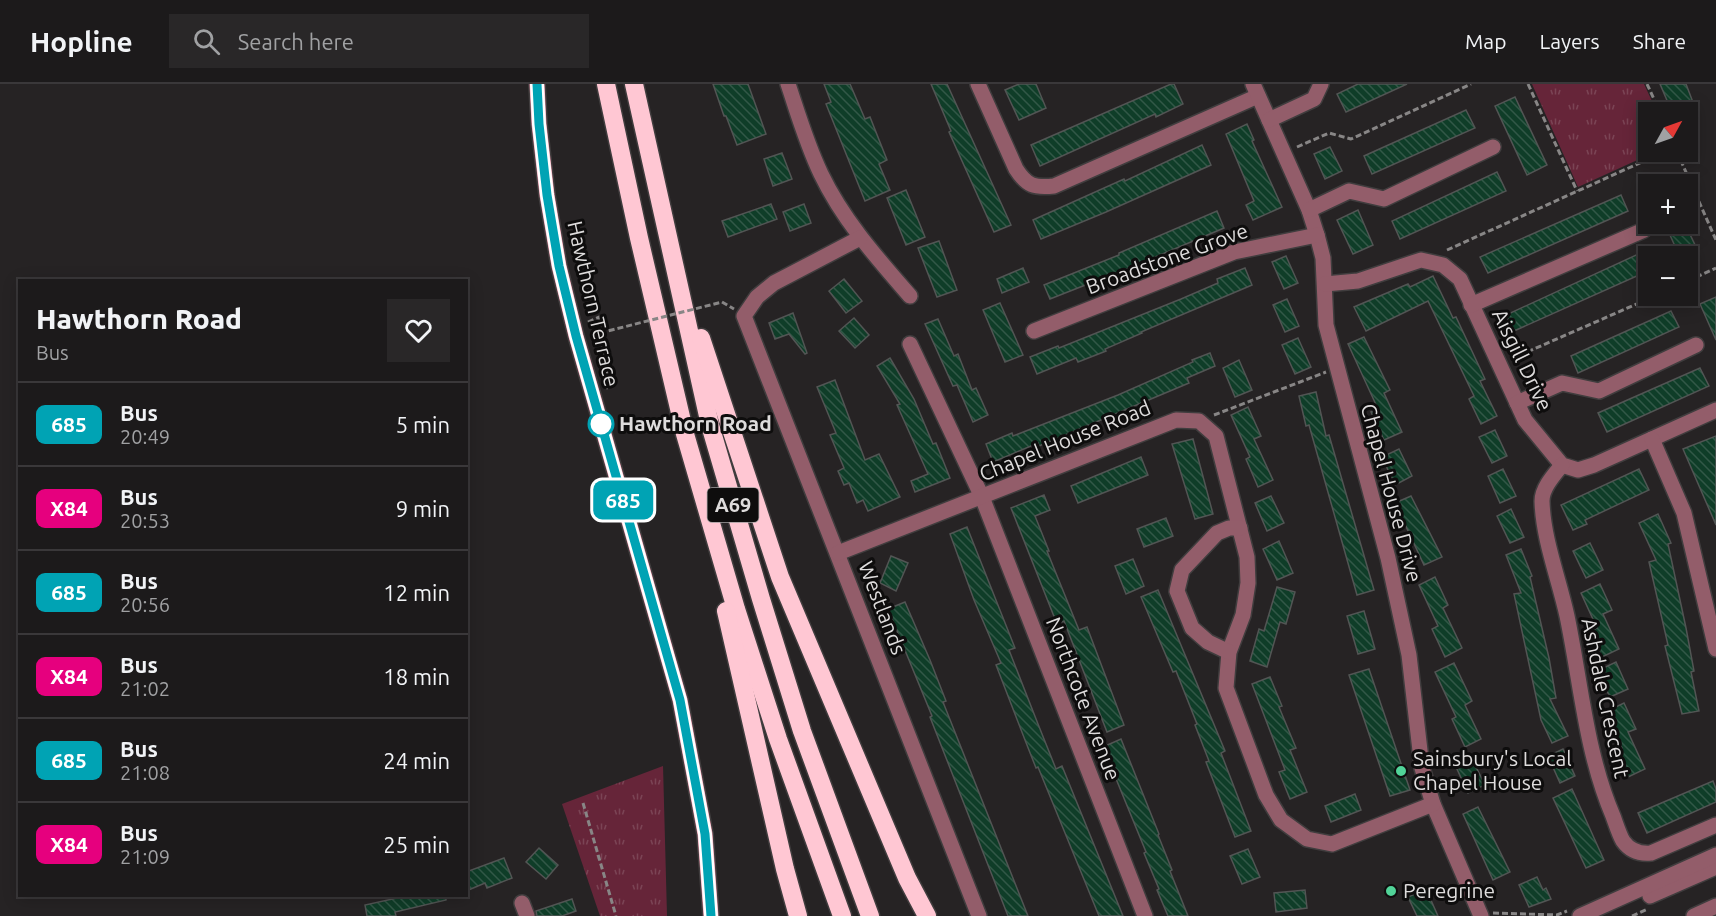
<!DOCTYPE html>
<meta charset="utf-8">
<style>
:root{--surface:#1c1a1b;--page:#292728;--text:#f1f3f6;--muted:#a0a1a3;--line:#3a383a}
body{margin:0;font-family:Ubuntu,sans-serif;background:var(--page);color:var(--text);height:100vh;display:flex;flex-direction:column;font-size:22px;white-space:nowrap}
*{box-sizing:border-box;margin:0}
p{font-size:20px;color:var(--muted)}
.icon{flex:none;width:33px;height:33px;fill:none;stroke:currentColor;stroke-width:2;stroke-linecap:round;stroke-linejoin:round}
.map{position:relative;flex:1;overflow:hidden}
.drawer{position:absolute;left:18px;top:195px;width:450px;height:618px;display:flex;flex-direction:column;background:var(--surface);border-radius:0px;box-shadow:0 3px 15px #0003,0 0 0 2px var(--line)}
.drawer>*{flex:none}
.badge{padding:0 12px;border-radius:9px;font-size:21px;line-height:39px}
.needle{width:39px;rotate:50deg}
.fabs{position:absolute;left:1638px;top:18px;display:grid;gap:12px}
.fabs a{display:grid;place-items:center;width:60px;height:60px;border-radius:0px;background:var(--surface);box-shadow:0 3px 15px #0003,0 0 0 2px var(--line);font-size:30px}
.map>.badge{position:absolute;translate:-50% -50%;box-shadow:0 0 0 3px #fff}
.round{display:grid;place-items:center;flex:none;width:63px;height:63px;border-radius:0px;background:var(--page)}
.overview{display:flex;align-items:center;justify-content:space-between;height:102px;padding:0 18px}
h1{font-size:28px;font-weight:800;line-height:45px}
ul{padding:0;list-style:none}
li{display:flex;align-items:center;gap:18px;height:84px;padding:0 18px;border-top:2px solid var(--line)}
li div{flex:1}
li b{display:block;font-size:22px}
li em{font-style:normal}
li .badge{min-width:66px;font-weight:700;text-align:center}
header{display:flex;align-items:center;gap:36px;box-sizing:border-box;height:84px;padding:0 30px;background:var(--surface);border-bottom:2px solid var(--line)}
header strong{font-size:28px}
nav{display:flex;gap:33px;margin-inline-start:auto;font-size:21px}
.search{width:420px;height:54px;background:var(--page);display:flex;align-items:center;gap:15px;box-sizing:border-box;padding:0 21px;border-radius:0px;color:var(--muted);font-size:22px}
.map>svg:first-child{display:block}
.grass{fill:url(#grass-tufts)}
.building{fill:url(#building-back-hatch);stroke:#525554;stroke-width:1.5}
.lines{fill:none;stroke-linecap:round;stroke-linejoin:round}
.minor-casing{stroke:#403d3e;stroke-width:18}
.major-casing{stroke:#403d3e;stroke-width:18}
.highway-casing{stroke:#403d3e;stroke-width:21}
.path{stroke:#888686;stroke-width:3;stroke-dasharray:6 3;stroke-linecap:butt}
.minor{stroke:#935d6a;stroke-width:15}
.major{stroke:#f69cb2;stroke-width:15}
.highway{stroke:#ffc7d3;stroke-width:18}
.path-bridge{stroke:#888686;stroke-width:3;stroke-dasharray:6 3;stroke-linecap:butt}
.line-casing{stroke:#fff;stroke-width:14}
.line{stroke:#00a3b4;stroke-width:9}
.stop-dot{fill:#fff;stroke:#00a3b4;stroke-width:3}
.poi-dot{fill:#51d398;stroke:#0e0d0d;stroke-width:2}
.labels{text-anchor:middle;stroke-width:6;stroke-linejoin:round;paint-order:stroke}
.shield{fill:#0e0d0d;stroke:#a09e9e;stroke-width:1.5}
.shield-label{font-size:20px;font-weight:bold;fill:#dedcdc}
.street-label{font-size:21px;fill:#dedcdc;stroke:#0e0d0d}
.stop-label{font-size:21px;font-weight:bold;fill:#dedcdc;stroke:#0e0d0d;text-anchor:start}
.poi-label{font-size:21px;fill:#dedcdc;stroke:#0e0d0d;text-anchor:start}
</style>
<header>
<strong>Hopline</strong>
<div class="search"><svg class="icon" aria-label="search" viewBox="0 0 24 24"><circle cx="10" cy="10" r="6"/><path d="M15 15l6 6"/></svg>Search here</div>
<nav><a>Map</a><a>Layers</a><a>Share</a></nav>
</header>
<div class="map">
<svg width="1716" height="832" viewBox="0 0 1716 832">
<defs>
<pattern id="grass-tufts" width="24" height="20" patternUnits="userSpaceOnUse" patternTransform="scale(1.5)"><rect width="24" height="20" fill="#662539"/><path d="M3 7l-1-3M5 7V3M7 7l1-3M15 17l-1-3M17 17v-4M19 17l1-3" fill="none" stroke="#7b4455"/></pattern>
<pattern id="building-back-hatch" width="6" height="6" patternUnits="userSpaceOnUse" patternTransform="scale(1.5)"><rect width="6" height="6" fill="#0f3d28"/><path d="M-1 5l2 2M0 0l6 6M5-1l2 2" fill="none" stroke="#325847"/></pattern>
</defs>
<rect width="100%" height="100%" fill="#262324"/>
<g class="grass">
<polygon points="1532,0 1644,0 1657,28 1648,28 1648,68 1655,68 1578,103"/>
<polygon points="663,682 667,832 600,832 562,720"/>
</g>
<g class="building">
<polygon points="713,0 748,0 766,50 737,61 726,32 724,32"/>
<polygon points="824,0 850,0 865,35 870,33 887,76 879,80 890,106 865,117 826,20 831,18"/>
<polygon points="931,0 947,0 1011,141 994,148 949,48 951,47"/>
<polygon points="1019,0 1036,0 1046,24 1019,36 1005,6"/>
<polygon points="1171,0 1174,0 1183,20 1156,33 1155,30 1040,82 1031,61"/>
<polygon points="1358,0 1407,0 1346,28 1337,10"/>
<polygon points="1660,0 1686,0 1694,21 1672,28"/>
<polygon points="1515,13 1547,81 1527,91 1495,22"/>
<polygon points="1466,26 1475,44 1372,90 1364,72"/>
<polygon points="1247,40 1254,56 1252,57 1282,123 1253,136 1246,121 1254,117 1226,50"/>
<polygon points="1202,61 1211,81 1106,128 1041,155 1033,136 1124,95 1125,97"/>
<polygon points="1330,63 1342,87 1325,95 1314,70"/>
<polygon points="782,69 792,95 773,102 764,75"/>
<polygon points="1497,88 1506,107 1400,155 1392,137"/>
<polygon points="906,106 925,153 906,161 887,114"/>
<polygon points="1621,111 1628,127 1488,189 1480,173"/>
<polygon points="771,120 777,135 728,153 722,137"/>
<polygon points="804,120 811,139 790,147 783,128"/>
<polygon points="1358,126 1373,161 1353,170 1337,136"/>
<polygon points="1217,127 1224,144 1089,201 1088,200 1050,215 1044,201 1119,171 1119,169"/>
<polygon points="1665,140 1685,140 1696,163 1679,171"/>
<polygon points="939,157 957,206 937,213 918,164"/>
<polygon points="1645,167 1648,174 1648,187 1514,247 1506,231"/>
<polygon points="1286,172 1298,199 1284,205 1272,178"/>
<polygon points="1023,184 1029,198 1002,209 997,195"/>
<polygon points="1245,184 1252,201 1141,248 1142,249 1105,265 1106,267 1078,278 1076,274 1037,290 1030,273 1058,262 1059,264 1181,215 1218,199 1217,195"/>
<polygon points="1433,192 1453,234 1456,233 1485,295 1480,297 1497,332 1481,340 1469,315 1474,312 1428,217 1366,247 1354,223 1408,200 1410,203"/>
<polygon points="844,195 862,217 846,229 829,207"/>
<polygon points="1716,213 1716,256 1700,220"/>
<polygon points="1287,215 1299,242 1285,248 1273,221"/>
<polygon points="1000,219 1023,271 1005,278 983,226"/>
<polygon points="1671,227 1679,243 1578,289 1571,272"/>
<polygon points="793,229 807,269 805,270 789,250 775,255 769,239"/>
<polygon points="854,234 869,251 855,264 839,247"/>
<polygon points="938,235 954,272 958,270 972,306 976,304 988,331 973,338 957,301 953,302 925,240"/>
<polygon points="1364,253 1390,306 1384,309 1402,348 1384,356 1371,328 1378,325 1348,260"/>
<polygon points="1298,254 1311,283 1295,290 1282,261"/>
<polygon points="1210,269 1215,282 1187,294 1189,299 1039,362 1038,359 993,378 986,360 1012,349 1013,352 1118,311 1193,278 1192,276"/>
<polygon points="890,274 914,315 933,360 936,359 950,394 915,408 911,397 928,390 897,321 900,320 877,282"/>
<polygon points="1239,276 1252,306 1235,313 1223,284"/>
<polygon points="1700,284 1709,302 1607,348 1598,329"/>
<polygon points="835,296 865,376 879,370 900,413 868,427 863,416 857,419 849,399 844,401 838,387 844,384 830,351 836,349 817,303"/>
<polygon points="1316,308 1326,352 1329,351 1374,506 1357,511 1309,341 1306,342 1299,312"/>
<polygon points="1248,323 1261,352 1254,355 1273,396 1258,403 1246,375 1250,373 1231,331"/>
<polygon points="1495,346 1507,372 1492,379 1479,353"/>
<polygon points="1716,352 1716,441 1683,365"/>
<polygon points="1193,355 1213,430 1195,435 1172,360"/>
<polygon points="1399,365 1412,392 1395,401 1382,373"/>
<polygon points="1141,373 1148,391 1078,419 1071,402"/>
<polygon points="1503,385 1516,412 1500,419 1488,392"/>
<polygon points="1639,385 1649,406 1585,436 1587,440 1573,446 1561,421"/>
<polygon points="1044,411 1050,426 1035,432 1049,467 1047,467 1079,546 1087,543 1124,641 1107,648 1064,537 1057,540 1011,424"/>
<polygon points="1271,412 1284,439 1267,447 1255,419"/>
<polygon points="1411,412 1442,473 1424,481 1395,419"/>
<polygon points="1511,425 1524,453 1510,459 1497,432"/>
<polygon points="1658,430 1671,459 1668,460 1686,544 1694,587 1691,588 1699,627 1682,630 1665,562 1668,561 1649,478 1656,476 1639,439"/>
<polygon points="1166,434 1173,452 1144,463 1137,445"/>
<polygon points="967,443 1015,564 1009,566 1038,640 1056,685 1062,682 1123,832 1099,832 1038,683 1036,684 1025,656 996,581 1001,579 974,516 950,450"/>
<polygon points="1279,457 1293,489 1277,496 1263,465"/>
<polygon points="1590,459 1603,486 1586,494 1573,467"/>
<polygon points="1521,465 1532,492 1530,493 1549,574 1556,614 1550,615 1568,652 1552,659 1541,636 1514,510 1521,509 1506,471"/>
<polygon points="891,472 908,479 896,507 880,499"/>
<polygon points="1133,475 1144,502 1126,510 1115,482"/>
<polygon points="1435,493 1448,521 1443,524 1462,564 1445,573 1432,545 1438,542 1419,501"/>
<polygon points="1600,500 1612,526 1603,530 1619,565 1602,573 1590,547 1597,544 1581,509"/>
<polygon points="1277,503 1295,508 1286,540 1280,538 1267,583 1250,577 1259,545 1264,547"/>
<polygon points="1158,506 1225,667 1221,669 1251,747 1235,753 1206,678 1209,677 1195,641 1197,640 1176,587 1173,588 1141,513"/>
<polygon points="905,518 930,576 946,617 943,618 1028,832 1008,832 930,633 932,632 888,525"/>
<polygon points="1364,527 1375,565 1358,570 1347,532"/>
<polygon points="1616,578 1628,605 1610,613 1597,587"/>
<polygon points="1454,579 1472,617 1465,621 1481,655 1465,663 1452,635 1456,633 1435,588"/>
<polygon points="1369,585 1410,706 1390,712 1349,591"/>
<polygon points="1270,593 1282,622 1279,623 1296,664 1290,666 1307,708 1290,715 1279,688 1285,686 1252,600"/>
<polygon points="1624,619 1636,645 1628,648 1645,685 1626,694 1614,667 1622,664 1605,628"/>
<polygon points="1121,655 1159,750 1158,751 1172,786 1170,787 1188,832 1168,832 1157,806 1159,805 1144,769 1146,768 1103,663"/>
<polygon points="1563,665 1575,692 1560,699 1548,672"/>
<polygon points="1473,677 1485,701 1468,709 1457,685"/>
<polygon points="1713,697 1716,705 1716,718 1647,749 1638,729"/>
<polygon points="1572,705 1604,776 1586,784 1553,714"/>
<polygon points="1355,710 1361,726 1331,738 1325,722"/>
<polygon points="1478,723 1510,788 1493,796 1463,730"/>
<polygon points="539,764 558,781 546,795 526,778"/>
<polygon points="1248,765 1260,793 1242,800 1230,772"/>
<polygon points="504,774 512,794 487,804 485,799 466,807 466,788"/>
<polygon points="1537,793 1543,806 1546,804 1551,815 1529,823 1519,801"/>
<polygon points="1426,805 1438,832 1417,832 1408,813"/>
<polygon points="1305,806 1307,824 1276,828 1274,809"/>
<polygon points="406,812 446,812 446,816 395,828 396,832 367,832 365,821"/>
<polygon points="572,815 576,827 562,832 537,832 536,827"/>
</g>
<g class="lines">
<g class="minor-casing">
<g id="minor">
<path d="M 788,0 C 798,30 807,61 821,90 C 843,136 877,174 910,212"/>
<path d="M 978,0 L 1016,85 C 1027,102 1034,104 1054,102 L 1258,12"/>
<polyline points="1253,0 1309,126 1317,151 1323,174 1326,241 1388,474 1409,571 1422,684 1433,720 1481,832"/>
<polyline points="1269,36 1314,15 1321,0"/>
<polyline points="1309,126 1349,107 1384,115 1493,63"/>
<polyline points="860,154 774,199 757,213 744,232 979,832"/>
<polyline points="1325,200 1358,197 1421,176 1443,181 1460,195 1525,336 1562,381 1578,386 1594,381 1716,326"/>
<polyline points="1471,221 1644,146"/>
<polyline points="1034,247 1234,168 1317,151"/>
<polyline points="910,260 982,413 1145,832"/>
<polyline points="1517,319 1562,299 1599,307 1696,261"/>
<polyline points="1652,355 1684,429 1716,565"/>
<path d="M 1562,381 C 1554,391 1542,404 1542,417 C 1543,455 1559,495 1567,532 C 1581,599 1586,669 1613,732 C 1616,740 1619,750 1623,757 C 1630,767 1640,770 1651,769 L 1716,741"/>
<polyline points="838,469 1176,336 1199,337 1216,352 1247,473 1248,499 1243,531 1229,568 1226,604 1266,711 1281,736 1307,755 1332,760 1433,720"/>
<polyline points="1229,568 1208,558 1192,544 1177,507 1182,486 1217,449 1229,444 1240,444"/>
<polyline points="1650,812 1716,783"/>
<polyline points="522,819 527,832"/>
<polyline points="1580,832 1716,771"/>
<polyline points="1694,832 1716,822"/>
</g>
</g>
<g class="major-casing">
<polyline id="major" points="537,0 539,40 547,111 559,182 576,252 680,616 705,750 711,832"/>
</g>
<g class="highway-casing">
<g id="highway">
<polyline points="606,0 639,154 685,350 736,525 778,655 842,832"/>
<polyline points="634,0 710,341 761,515 802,647 870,832"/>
<polyline points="701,254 780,493 907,794 927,832"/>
<polyline points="726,527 785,785 798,832"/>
</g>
</g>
<g class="path">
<polyline points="1528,0 1577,107"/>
<polyline points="1647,0 1660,28"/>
<polyline points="1297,63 1329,49 1351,55 1471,0"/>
<polyline points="1677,68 1716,156"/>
<polyline points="1447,166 1664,68"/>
<polyline points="1688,197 1716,184"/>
<polyline points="722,218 734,225"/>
<polyline points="588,238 599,233 608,298 606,305"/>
<polyline points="1511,275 1655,212"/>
<polyline points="1214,331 1326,288"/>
<polyline points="583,719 616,832"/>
<polyline points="1493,829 1557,831 1567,827"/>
<polyline points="1632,832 1648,825"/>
</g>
<use href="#minor" class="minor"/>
<use href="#major" class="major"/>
<use href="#highway" class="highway"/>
<polyline class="path-bridge" points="600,249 722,218"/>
</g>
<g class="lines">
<g class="line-casing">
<polyline id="line" points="537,0 539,40 547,111 559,182 576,252 680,616 705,750 711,832"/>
</g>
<use href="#line" class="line"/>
</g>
<circle class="stop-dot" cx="601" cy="340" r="12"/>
<g class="poi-dot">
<circle cx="1401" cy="687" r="6"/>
<circle cx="1391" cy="807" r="6"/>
</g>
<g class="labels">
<rect class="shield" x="707.5" y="404" width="51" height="34" rx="4.5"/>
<g class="shield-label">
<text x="733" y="428">A69</text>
</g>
<g class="street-label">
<text transform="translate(1167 175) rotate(-20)" y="7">Broadstone Grove</text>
<text transform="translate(593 220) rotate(77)" y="7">Hawthorn Terrace</text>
<text transform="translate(1522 276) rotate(64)" y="7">Aisgill Drive</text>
<text transform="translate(1065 357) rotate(-22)" y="7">Chapel House Road</text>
<text transform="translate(1391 409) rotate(75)" y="7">Chapel House Drive</text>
<text transform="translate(882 524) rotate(69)" y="7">Westlands</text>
<text transform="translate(1605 614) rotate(78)" y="7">Ashdale Crescent</text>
<text transform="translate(1083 615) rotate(69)" y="7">Northcote Avenue</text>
</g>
<g class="stop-label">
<text x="619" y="347">Hawthorn Road</text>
</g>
<g class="poi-label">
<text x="1413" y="682">Sainsbury's Local<tspan x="1413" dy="24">Chapel House</tspan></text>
<text x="1403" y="814">Peregrine</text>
</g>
</g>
</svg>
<div class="fabs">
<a><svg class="needle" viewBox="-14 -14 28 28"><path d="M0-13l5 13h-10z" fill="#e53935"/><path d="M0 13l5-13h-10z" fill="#a0a1a3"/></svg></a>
<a>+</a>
<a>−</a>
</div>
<b class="badge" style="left:623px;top:416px;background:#00a3b4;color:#fff">685</b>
<section class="drawer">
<div class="overview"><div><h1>Hawthorn Road</h1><p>Bus</p></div><a class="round"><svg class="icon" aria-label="heart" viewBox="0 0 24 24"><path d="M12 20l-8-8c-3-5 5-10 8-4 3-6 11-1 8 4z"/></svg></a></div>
<ul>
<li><span class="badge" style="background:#00a3b4;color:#fff">685</span><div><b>Bus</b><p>20:49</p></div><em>5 min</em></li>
<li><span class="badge" style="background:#e6007e;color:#fff">X84</span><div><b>Bus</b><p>20:53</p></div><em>9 min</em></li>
<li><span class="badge" style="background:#00a3b4;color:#fff">685</span><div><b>Bus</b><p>20:56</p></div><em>12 min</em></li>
<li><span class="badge" style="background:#e6007e;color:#fff">X84</span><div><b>Bus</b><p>21:02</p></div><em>18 min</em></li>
<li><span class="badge" style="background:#00a3b4;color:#fff">685</span><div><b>Bus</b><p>21:08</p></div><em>24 min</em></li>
<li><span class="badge" style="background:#e6007e;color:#fff">X84</span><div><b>Bus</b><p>21:09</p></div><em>25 min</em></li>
</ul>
</section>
</div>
